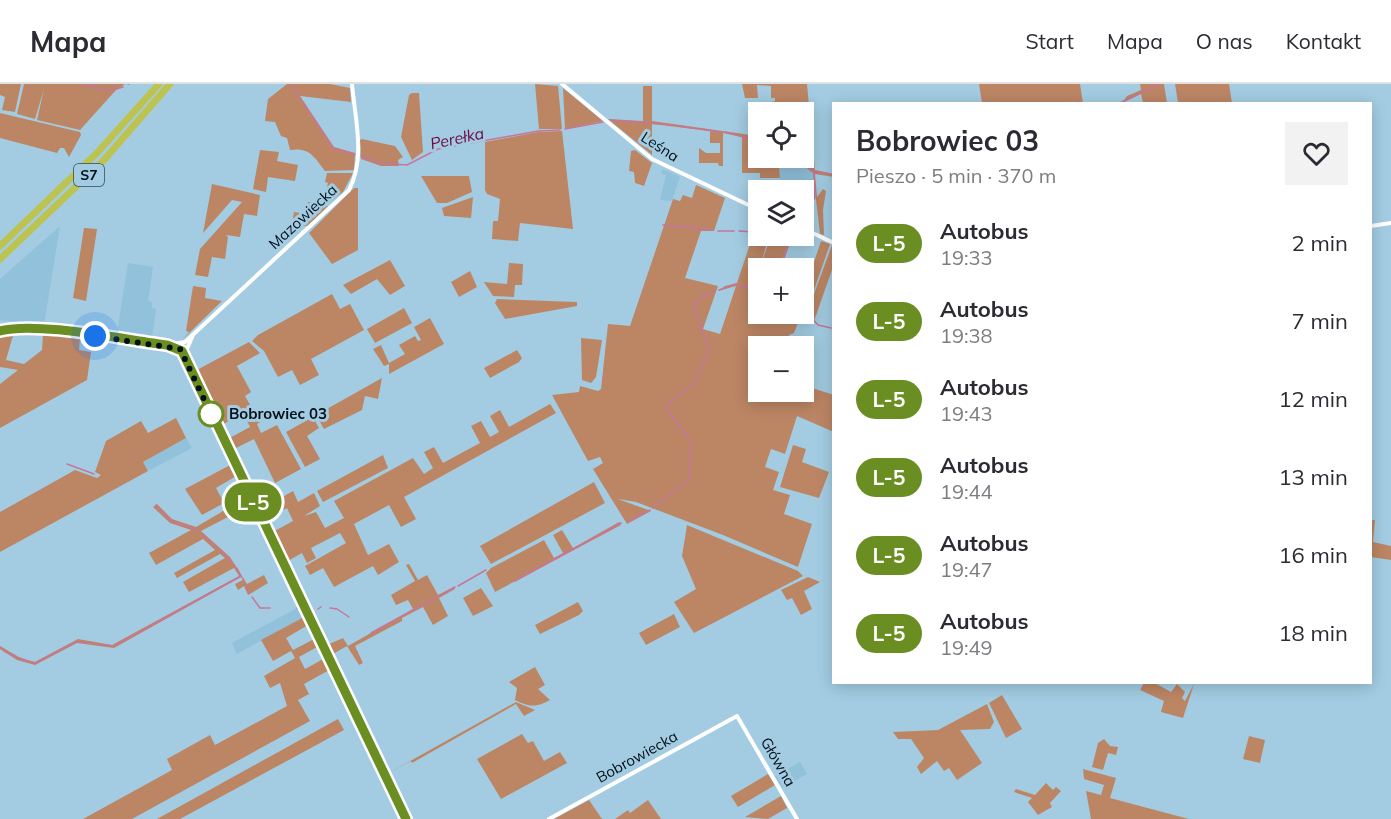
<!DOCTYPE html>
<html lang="pl">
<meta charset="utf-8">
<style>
:root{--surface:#fff;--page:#f2f2f3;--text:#2b2b33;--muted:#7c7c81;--line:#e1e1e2}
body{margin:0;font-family:Mulish,sans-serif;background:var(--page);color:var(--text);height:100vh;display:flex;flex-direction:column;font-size:22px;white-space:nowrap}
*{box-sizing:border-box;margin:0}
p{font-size:20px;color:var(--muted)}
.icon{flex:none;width:33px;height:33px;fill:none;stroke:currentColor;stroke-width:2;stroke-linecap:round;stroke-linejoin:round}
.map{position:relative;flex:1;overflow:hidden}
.drawer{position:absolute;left:832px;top:18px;width:540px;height:582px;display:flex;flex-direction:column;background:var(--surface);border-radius:0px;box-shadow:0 3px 15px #0003}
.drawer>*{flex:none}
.badge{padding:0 12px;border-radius:20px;font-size:21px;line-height:39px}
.controls{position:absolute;left:748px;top:18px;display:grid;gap:12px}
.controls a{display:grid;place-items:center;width:66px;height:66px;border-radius:0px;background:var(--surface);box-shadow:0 3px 15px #0003;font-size:30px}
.you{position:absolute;width:30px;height:30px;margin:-15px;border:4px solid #fff;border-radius:50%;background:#1a73e8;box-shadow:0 0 0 9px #1a73e833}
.map>.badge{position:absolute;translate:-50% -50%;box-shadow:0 0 0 3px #fff}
.round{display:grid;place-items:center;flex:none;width:63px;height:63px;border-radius:0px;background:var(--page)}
.head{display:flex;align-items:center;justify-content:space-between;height:102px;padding:0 24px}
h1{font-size:28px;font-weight:700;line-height:45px}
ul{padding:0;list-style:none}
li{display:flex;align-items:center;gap:18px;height:78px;padding:0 24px}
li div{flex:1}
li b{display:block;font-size:22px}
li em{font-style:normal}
li .badge{min-width:66px;font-weight:700;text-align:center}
header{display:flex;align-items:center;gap:36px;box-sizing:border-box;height:84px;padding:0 30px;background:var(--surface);border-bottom:2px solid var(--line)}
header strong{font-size:28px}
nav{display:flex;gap:33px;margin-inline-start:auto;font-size:21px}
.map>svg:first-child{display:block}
.built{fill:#91c1db}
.green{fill:#bc8665;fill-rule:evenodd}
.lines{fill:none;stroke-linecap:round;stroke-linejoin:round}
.stream{stroke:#c8759b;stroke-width:1.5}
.minor{stroke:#fff;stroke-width:4}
.highway{stroke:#bdc351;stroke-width:7}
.line-casing{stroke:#fff;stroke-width:14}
.line{stroke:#6b8e23;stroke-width:9}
.walk{stroke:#031018;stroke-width:6;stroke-dasharray:0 10.8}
.stop-dot{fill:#fff;stroke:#6b8e23;stroke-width:3}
.labels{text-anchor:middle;stroke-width:6;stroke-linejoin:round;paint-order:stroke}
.shield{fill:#a3cce2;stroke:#334855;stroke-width:1.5}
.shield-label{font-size:14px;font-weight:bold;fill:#031018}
.street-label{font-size:15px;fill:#031018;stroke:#a3cce2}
.stop-label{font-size:15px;font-weight:bold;fill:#031018;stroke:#a3cce2;text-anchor:start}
.water-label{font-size:16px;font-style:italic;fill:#6f0745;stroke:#a3cce2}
</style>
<header>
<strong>Mapa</strong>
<nav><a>Start</a><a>Mapa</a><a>O nas</a><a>Kontakt</a></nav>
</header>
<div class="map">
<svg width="1391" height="735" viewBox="0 0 1391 735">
<rect width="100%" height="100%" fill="#a3cce2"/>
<g class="built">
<polygon points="804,67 809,71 801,81 813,88 815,113 804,123 804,106 781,106 778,74 804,74"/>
<polygon points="663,85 680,93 672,117 660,116 666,91 661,89"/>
<polygon points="60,142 44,241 0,236 0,195"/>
<polygon points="128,179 153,183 148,217 152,218 152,224 156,225 152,254 117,249"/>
<polygon points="186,354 192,364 148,387 143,378"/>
<polygon points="299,523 304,533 237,570 232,559"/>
<polygon points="800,678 807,690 782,704 775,692"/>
</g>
<g class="green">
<polygon points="0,0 21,0 15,28 2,26 5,13 0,11"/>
<polygon points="24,0 125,0 116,6 80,46 37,36 44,5 35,35 17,30"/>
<path d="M 287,0 L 330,0 L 350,4 L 351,18 L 300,12 L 334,63 L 355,69 L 354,86 L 325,87 C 314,73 310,63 290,66 L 287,54 L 281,52 L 275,38 L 265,37 L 268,15 Z"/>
<polygon points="535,0 558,2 562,45 539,45"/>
<polygon points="742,0 807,0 815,86 834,90 834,93 815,90 817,113 823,105 826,107 823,126 824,151 820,150 813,89 800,79 805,80 809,71 804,67 804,28 773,28 771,18 775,17 775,14 771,14 771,2 757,1 758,14 745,14"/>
<polygon points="979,0 1080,0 1083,19 982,19"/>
<polygon points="1140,0 1164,0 1167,19 1143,19 1141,10 1122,19 1127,12 1141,6"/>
<polygon points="1175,0 1229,0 1232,19 1178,19"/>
<polygon points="643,2 652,2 652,37 758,52 759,74 778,74 780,94 760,94 760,89 742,89 742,53 723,49 723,82 719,82 718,79 699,79 699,64 706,69 720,69 720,59 710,59 710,47 652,40 652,71 608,35 643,37"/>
<polygon points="563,4 603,37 565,45"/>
<polygon points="412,9 419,9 423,68 412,76 401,53 409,11"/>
<polygon points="0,29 80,48 81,51 69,73 64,64 60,64 57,69 0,54"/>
<polygon points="562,47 573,145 520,139 518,157 492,155 493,137 498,137 500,115 487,110 485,106 485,58 538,48"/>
<polygon points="362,55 395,62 403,73 398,76 399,82 381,82 361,75 360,56"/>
<polygon points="260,66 279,68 277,77 298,81 295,97 268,93 266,108 253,105"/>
<polygon points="635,66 652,79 644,102 635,99 634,88 629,87 631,67"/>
<polygon points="327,89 353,89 343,108 329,119 323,118 328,99 325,98"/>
<polygon points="421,92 469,92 472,108 447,119 437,119"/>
<polygon points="212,100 260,111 257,132 244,130 240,153 226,151 228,153 225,175 212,173 208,193 195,191 200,165 242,118 232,116 203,149"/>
<path d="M 696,101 L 725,114 L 714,147 L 701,147 L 685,194 L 718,202 L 703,245 L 720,250 L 736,202 L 718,207 L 725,202 L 737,199 L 752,154 L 767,159 L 760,183 L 771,152 L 791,152 L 783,174 L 812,184 L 821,157 L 830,160 L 803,238 L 799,236 L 794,249 L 789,251 L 792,262 L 759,262 L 759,308 L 804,308 L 804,298 L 808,300 L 806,305 L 812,304 L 834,311 L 834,348 L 797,332 L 785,370 L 771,365 L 765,383 L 779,388 L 773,406 L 790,411 L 784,430 L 812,440 L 798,483 L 723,451 L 636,418 L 618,415 L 651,427 L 627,440 L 593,385 L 603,379 L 600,373 L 588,377 L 552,311 L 579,308 L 580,302 L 598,307 L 601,305 L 608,240 L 630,242 L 673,115 L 680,117 L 683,111 L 692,114 ZM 759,184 L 804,184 L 804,230 L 759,230 Z"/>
<polygon points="354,104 358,104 358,166 332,180 309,149"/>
<polygon points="473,113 471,134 444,132 442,124"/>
<polygon points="308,118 328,122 308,142 292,140 294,128 307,130"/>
<polygon points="84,144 97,145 86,217 73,214"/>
<polygon points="832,161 834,180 813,240 806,232"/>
<polygon points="390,176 405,202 390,211 377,195 351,210 343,201"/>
<polygon points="509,179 523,180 522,201 515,201 514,213 493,212 484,198 507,200"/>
<polygon points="470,187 477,203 459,213 451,198"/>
<polygon points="193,202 206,204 205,214 222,217 183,255 189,248 186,247"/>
<polygon points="332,210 340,225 350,220 364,246 311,275 319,291 300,301 292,286 278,293 264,267 252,257 258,251"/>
<polygon points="497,215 577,218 577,222 505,235 495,219"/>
<polygon points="404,224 412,239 375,259 367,245"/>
<polygon points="430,234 444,260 389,290 389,280 384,282 373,265 381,261 389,279 405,270 399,261 415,252 418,257 421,256 414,243"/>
<polygon points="14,248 6,276 24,280 42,266 43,249 80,254 79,266 91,268 87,296 0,344 0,300 18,286 0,283 0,251"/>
<polygon points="581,254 602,256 596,293 591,299 582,296"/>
<polygon points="249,258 260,269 237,282 251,308 245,312 253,326 221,341 219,337 222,325 216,321 211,322 195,287"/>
<polygon points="517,266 522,274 519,278 490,294 484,284"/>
<polygon points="382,294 378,315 365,312 362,326 324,345 316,331"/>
<polygon points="550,320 556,329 404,413 416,435 401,443 389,421 354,440 368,471 389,460 399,478 378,491 373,482 334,503 323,484 310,491 305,482 346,459 340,449 311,464 316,474 307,479 302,469 288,477 283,468 280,469 271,449 293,437 287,424 282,427 277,416 293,407 298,418 314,409 320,422 304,432 316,428 325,444 344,434 334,417 413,374 424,390 433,384 424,368 434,363 443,379 480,359 471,342 481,337 490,353 499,348 490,332 500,326 509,343"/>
<polygon points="266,324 272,331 257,340 261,349 277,341 301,385 275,399 254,355 232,366 226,356 250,343 246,335"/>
<polygon points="313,333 319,344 307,352 320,375 305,383 286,348"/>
<polygon points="176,334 186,354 143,378 148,387 0,468 0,428 75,386 97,394 101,391 95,388 106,357 141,337 148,349"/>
<polygon points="793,361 806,365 802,378 829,388 819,414 780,403"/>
<polygon points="383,371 388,384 323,418 317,407"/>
<polygon points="232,380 238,391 216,404 223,417 244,406 251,421 201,447 230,473 247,500 264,491 268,499 248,511 244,502 238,506 235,500 243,496 241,493 114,564 77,559 35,581 17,576 0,565 0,562 24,576 35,578 78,555 112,561 239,492 234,484 189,508 183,498 225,474 220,470 177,494 174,489 215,466 203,455 156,481 149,469 191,446 170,439 153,423 157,420 172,435 196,443 230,423 224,419 202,431 185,405"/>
<polygon points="594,398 605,419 491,480 480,462"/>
<polygon points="1371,436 1375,436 1373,458 1391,462 1391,476 1371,473"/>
<polygon points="619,438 621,441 495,508 486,489 491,484 544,456 554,474 563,469 553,451 562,446 573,464"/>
<polygon points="687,441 798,487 803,492 694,549 674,518 696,505 682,472"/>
<polygon points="409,480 418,496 427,491 438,511 454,503 455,505 439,514 448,532 433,541 423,523 402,534 402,537 355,562 363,579 359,581 347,562 331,571 327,561 343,554 348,562 413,525 408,516 396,521 391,511 415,497 406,481"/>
<polygon points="808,493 820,498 804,507 812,525 801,531 792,514 787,516 781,506"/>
<polygon points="481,504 493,522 473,532 463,514"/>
<polygon points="578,518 583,527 579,531 540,550 535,541"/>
<polygon points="674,530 680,543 646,561 639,549"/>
<polygon points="304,533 308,541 286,554 293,566 316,554 319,562 299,573 305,585 325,574 331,585 304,600 309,610 298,616 310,637 132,735 83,735 172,686 167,675 210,651 215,661 287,622 280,599 270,604 264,592 295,574 291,567 273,577 261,556"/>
<path d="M 535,583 L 545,601 L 538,605 L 550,616 C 536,624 529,623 515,616 L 517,604 L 509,598 Z"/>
<polygon points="1144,599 1155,599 1171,608 1177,600 1185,608 1182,614 1185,617 1194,600 1183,634 1161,628 1164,617 1140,606"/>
<polygon points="1002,611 1022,645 1006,654 989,619"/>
<polygon points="516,618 535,626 524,632 516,620 412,679 411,677 387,690"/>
<polygon points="987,620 994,638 990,645 960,646 982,679 957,696 949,684 944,687 937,677 921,690 917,683 924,674 911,655 898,655 893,648 938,646"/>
<polygon points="338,635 344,646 180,735 157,735"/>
<polygon points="522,650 528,659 533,657 544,677 560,668 567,679 501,715 477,675"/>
<polygon points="1249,652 1265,656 1260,679 1243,675"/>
<polygon points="1104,655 1110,662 1118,663 1116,671 1108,669 1103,686 1092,683 1098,659"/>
<polygon points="1083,685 1116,694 1110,714 1189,735 1091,735 1086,707 1101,711 1104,701 1084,695"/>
<polygon points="768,690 775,701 738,723 731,712"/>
<polygon points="1046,699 1053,706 1056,703 1061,707 1050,719 1052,723 1038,731 1028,718 1032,714 1014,708 1016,705 1035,711"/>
<polygon points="781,712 787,724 768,735 745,733"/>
<polygon points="589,716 602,735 554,735"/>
<polygon points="648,716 661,735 615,735 628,726 630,729"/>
</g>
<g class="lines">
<g class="stream">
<polyline points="82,0 110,7 123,3"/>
<polyline points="128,0 129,0"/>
<polyline points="291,0 333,64 355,70"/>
<polyline points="1118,20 1159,0"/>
<polyline points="610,36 674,41"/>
<polyline points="678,42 720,48"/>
<polyline points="565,45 603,38"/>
<polyline points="725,48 759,57"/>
<polyline points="361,72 379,79 407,81 438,65 538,47 560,46"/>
<polyline points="800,79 815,87 834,91"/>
<polyline points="807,123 815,114 814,90 816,89"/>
<polyline points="663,141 713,146"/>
<polyline points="718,147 734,147"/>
<polyline points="739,147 754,148"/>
<polyline points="780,184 792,152"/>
<polyline points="719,206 734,201 759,205"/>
<polyline points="804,226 806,228"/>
<polyline points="808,230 818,241 831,244"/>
<polyline points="689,355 667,325 666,321 694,300 709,267 694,220 701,213 715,208"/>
<polyline points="67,380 94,390"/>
<polyline points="156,421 172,437 199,447"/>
<polyline points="653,424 689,396 691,358"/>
<polyline points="628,437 650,426"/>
<polyline points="202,450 216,463"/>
<polyline points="219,465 235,482"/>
<polyline points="243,496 244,499"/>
<polyline points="515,497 621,439"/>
<polyline points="458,502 486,486"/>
<polyline points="246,503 250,509"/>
<polyline points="252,513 260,524 270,524"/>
<polyline points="297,524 301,524"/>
<polyline points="330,524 337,525 349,533"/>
<polyline points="318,525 321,523"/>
<polyline points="371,549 455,503"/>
<polyline points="97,560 114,562 241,492 237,484"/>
<polyline points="0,564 2,565"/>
<polyline points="4,567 16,573"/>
<polyline points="19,574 35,579 75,558 93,559"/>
</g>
<g class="minor">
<polyline points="562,0 652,75 759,126"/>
<polyline points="1371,142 1391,139"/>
<polyline points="804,145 834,159"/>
<polyline points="0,247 23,243 180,265"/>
<path d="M 167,261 L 185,258 L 349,106 C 366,74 355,35 352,0"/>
<polyline points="180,265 406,735"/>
<polyline points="187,277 186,267 193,251"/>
<polyline points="549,735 737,632 797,735"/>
</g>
<g class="highway">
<polyline points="0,162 97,69 159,0"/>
<polyline points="0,175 104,76 170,0"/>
</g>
</g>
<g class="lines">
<g class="line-casing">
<path id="line" d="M 0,247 C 36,237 126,256 167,261 L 182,267 L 406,735"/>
</g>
<use href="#line" class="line"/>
<polyline class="walk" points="95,252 180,265 211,330"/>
</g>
<circle class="stop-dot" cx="211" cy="330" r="12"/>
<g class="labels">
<rect class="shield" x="74" y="80" width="30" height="22" rx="4.5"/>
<g class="shield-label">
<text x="89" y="96">S7</text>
</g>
<g class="street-label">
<text transform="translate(660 63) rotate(33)" y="5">Leśna</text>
<text transform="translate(303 133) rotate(-43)" y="5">Mazowiecka</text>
<text transform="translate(637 673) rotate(-29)" y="5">Bobrowiecka</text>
<text transform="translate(778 678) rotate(60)" y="5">Główna</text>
</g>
<g class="stop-label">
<text x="229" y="335">Bobrowiec 03</text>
</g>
<g class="water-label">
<text transform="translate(457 54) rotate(-12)" y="6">Perełka</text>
</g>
</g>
</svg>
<div class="controls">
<a><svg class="icon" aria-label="locate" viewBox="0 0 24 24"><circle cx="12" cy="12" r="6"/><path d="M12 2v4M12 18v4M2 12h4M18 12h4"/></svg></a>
<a><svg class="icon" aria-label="layers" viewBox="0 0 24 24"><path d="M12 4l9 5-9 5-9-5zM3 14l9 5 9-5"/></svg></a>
<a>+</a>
<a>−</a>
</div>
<div class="you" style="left:95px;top:252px"></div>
<b class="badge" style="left:253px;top:418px;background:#6b8e23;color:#fff">L-5</b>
<section class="drawer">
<div class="head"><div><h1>Bobrowiec 03</h1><p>Pieszo · 5 min · 370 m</p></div><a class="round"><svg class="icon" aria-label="heart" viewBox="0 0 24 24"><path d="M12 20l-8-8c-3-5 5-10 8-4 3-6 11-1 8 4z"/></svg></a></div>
<ul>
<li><span class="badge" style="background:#6b8e23;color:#fff">L-5</span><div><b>Autobus</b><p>19:33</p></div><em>2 min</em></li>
<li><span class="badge" style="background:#6b8e23;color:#fff">L-5</span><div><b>Autobus</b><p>19:38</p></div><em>7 min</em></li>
<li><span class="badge" style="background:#6b8e23;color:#fff">L-5</span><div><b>Autobus</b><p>19:43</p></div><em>12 min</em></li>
<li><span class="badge" style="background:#6b8e23;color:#fff">L-5</span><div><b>Autobus</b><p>19:44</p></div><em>13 min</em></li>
<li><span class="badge" style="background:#6b8e23;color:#fff">L-5</span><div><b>Autobus</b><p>19:47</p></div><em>16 min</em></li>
<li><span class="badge" style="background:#6b8e23;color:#fff">L-5</span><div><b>Autobus</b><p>19:49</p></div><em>18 min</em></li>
</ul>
</section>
</div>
